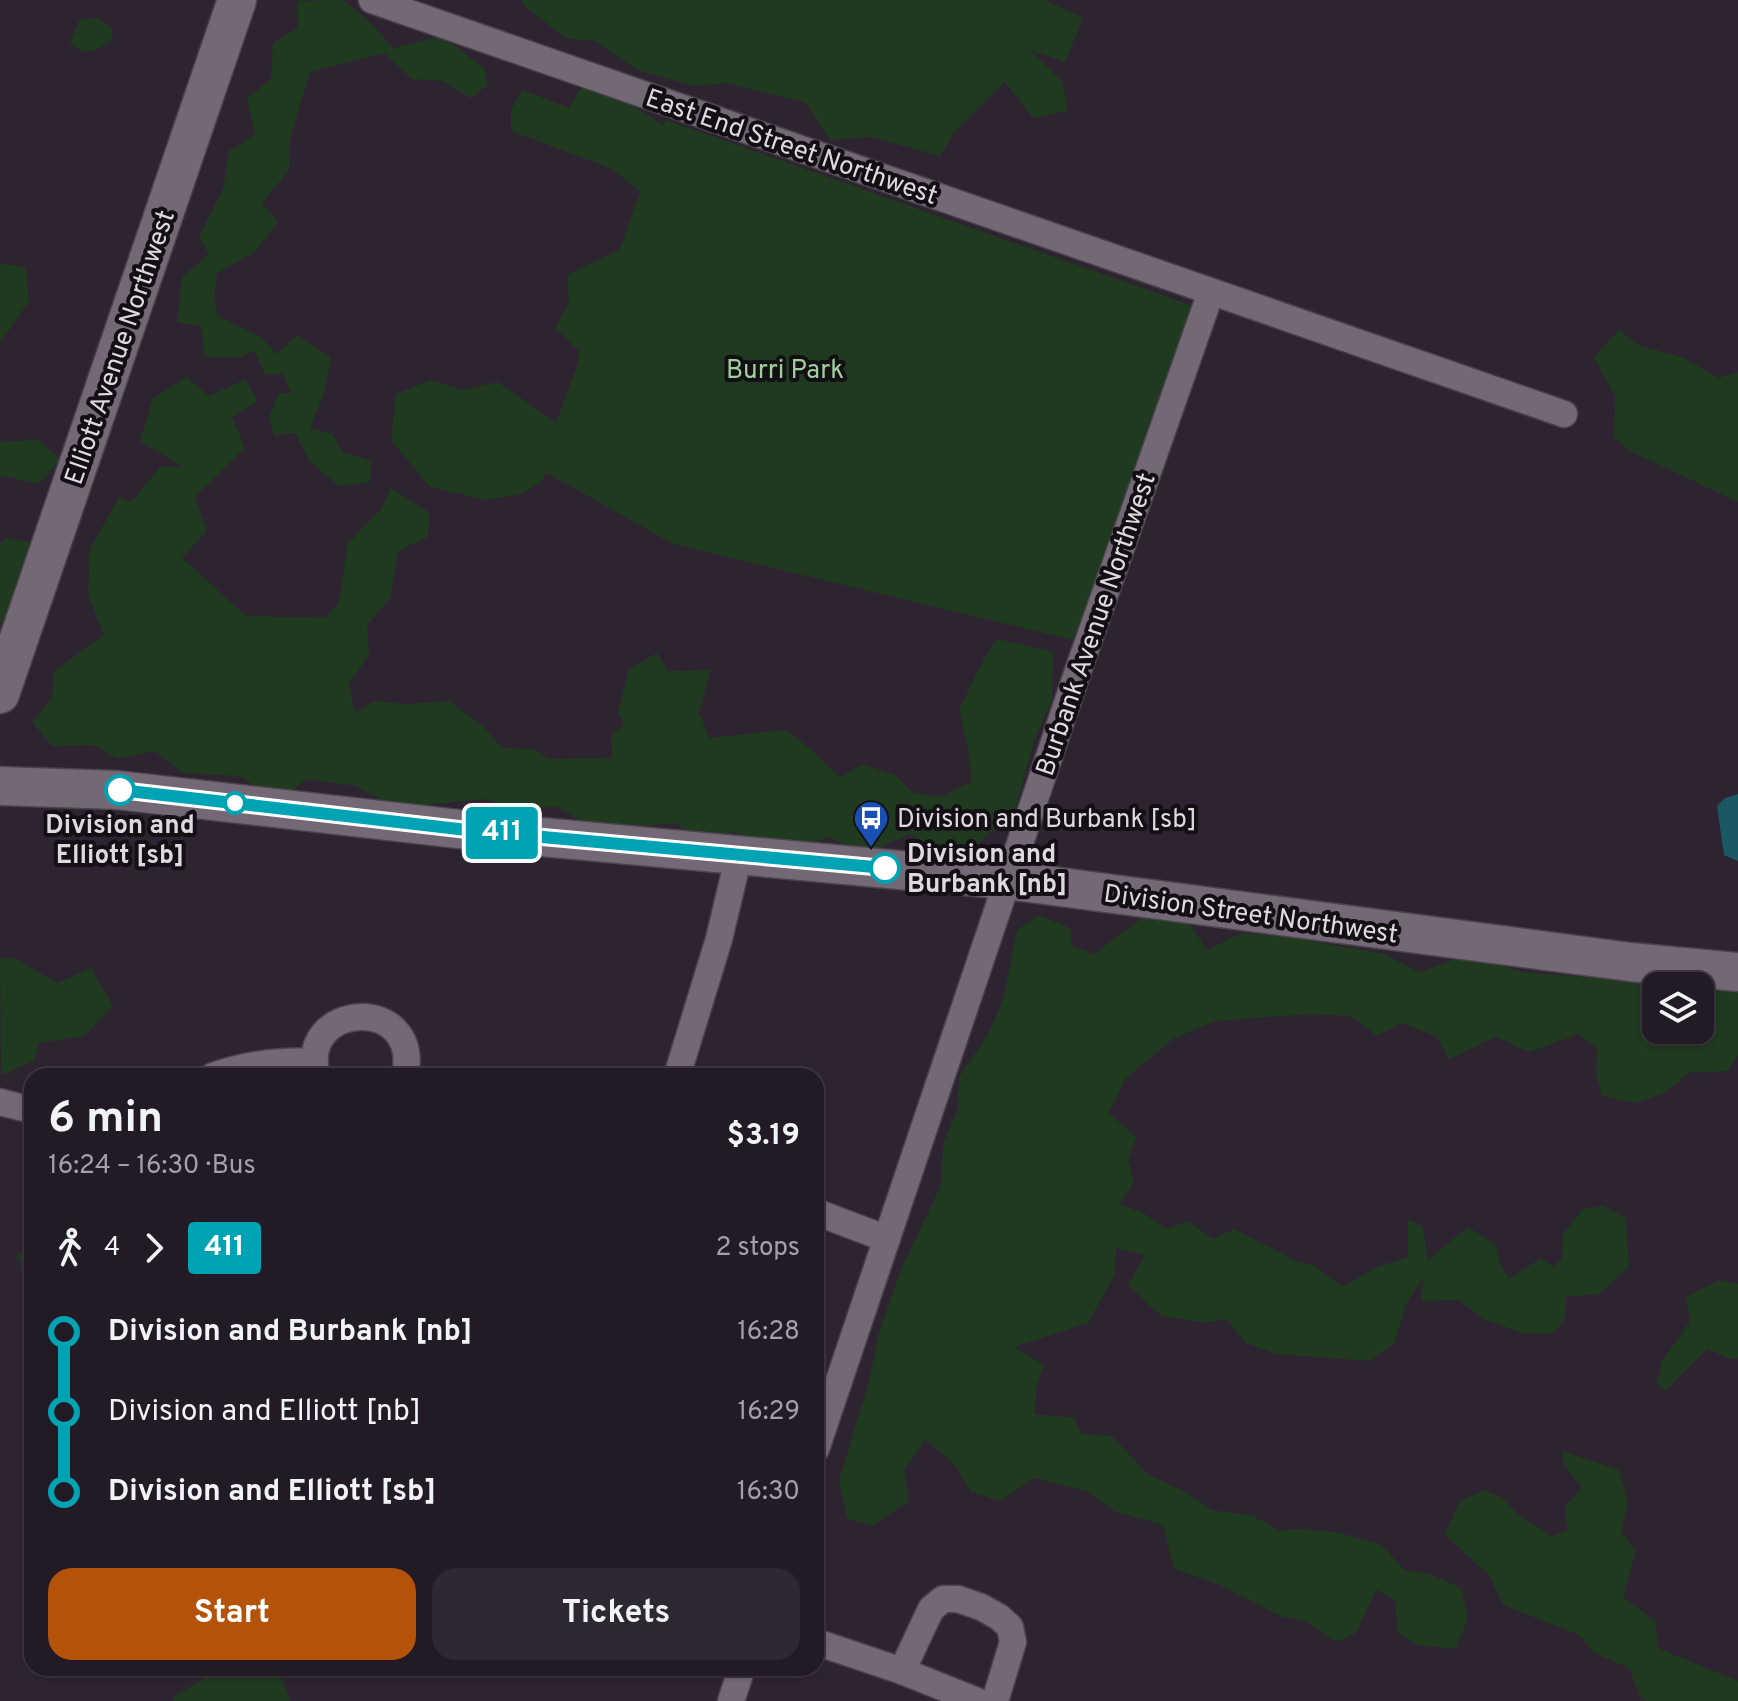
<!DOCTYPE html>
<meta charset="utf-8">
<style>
:root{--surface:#221b25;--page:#2e2832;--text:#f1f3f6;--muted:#a2a1a7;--line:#3f3942;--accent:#b45309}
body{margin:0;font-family:Overpass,sans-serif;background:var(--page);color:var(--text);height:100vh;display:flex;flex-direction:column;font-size:30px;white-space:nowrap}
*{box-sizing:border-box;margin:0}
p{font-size:26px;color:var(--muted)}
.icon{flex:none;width:44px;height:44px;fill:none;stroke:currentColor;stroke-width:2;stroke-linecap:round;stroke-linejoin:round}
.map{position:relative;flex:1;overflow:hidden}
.sheet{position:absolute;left:24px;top:1068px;width:800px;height:608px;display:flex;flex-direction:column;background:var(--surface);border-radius:24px;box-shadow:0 2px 6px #0004,0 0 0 2px var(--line)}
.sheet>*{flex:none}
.badge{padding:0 16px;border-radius:6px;font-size:28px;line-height:52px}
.controls{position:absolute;left:1642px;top:972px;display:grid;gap:16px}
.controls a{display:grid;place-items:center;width:72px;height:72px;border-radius:16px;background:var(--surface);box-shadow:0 2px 6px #0004,0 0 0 2px var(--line);font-size:40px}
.map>.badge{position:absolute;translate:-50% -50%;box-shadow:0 0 0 4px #fff}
.legs{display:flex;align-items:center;gap:12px;height:88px;padding:0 24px;font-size:26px}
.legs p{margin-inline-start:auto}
.headline{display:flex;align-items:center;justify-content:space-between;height:136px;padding:0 24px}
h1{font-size:44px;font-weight:700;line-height:60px}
.cta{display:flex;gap:16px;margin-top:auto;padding:16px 24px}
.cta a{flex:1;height:92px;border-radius:24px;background:var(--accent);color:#fff;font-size:32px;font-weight:700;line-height:92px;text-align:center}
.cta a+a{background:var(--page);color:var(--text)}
ul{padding:0 24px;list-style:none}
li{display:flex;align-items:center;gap:28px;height:80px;font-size:30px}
li i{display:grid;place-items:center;width:12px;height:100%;margin:0 10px;background:currentColor}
li i::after{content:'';width:20px;height:20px;margin:-10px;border:6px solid;border-radius:50%;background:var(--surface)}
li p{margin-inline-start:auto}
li:first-child i{background:linear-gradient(#0000 50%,currentColor 0)}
li:last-child i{background:linear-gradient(currentColor 50%,#0000 0)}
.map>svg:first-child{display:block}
.green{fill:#1f3a1f}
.water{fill:#1a5963}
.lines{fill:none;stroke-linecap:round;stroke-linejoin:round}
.street-casing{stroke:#4a424c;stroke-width:29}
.secondary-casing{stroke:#4a424c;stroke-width:41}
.street{stroke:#746877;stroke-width:26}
.secondary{stroke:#746877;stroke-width:38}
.line-1-casing{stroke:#fff;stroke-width:18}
.line-1{stroke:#00a3b4;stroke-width:12}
.stop-1-dot{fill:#fff;stroke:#00a3b4;stroke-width:4}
.labels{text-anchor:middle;stroke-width:8;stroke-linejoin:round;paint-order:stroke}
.street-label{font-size:26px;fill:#dfd8e0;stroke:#140f15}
.park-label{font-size:26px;fill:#9ed29b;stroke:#140f15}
.poi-label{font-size:26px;fill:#dfd8e0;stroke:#140f15;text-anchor:start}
.stop-label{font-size:26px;font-weight:bold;fill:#dfd8e0;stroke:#140f15}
</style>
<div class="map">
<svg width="1738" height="1701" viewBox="0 0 1738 1701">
<rect width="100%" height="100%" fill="#2e2431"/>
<g class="green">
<polygon points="343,0 367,19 393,48 442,36 485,69 487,85 471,98 442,81 412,79 384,53 310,72 290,139 289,170 262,203 278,222 254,253 217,273 214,297 218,316 262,338 276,354 298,335 331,358 324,393 310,428 332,434 343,452 372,461 369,482 339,486 310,462 295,433 274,436 269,416 279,393 291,393 283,374 266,375 254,351 239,358 205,357 201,326 177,322 182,277 209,254 199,237 223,189 229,151 255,135 247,98 271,79 273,43 298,27 298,1"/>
<polygon points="522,0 1045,0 1083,18 1065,62 1030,50 1062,81 1068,111 1033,118 1005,82 954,133 940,156 871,137 830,140 805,102 725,83 693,86 637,70 595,41 565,38 521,3"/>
<path d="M 97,17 L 111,28 L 113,40 C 96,49 85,60 70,42 L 79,21 Z"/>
<polygon points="583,84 626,101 661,124 664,125 666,120 1196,307 1073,640 673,544 547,473 544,475 544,480 522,494 486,500 430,487 391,440 396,394 430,380 463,390 498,382 556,423 578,363 579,351 555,328 569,304 567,275 620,249 640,192 612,169 511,131 511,109 523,90 569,108"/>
<polygon points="0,264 26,267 29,301 0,343"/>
<polygon points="1619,330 1638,345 1682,357 1719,378 1738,372 1738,502 1628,450 1614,438 1615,396 1594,357"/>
<path d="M 187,377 L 209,396 L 246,379 L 257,402 L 232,417 L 245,448 L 195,497 L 207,531 L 182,558 L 246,616 L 325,618 L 339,602 L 348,543 L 381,509 L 391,488 L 430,513 L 428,537 L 398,551 L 390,598 L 367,625 L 369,655 L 349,684 L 355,712 L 374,701 L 406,704 L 449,701 L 484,727 L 502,748 L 533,749 L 550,759 L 612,758 L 611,736 L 624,724 L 618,712 L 629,669 L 657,653 L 668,671 L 711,670 L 699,713 L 710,738 L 786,730 L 814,752 L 840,778 L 863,764 L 896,776 L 912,792 L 939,797 L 971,782 L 970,758 L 959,709 C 972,685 981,659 998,639 L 1053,652 L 1052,701 L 1035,738 L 1015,809 L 978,844 L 938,851 L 910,834 L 863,855 L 829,837 L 780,854 L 735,832 L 700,839 L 675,823 L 596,830 L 557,807 L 516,808 L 483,799 L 397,808 L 356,786 L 306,779 L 279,803 L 240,776 L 182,773 L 155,751 L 117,759 L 94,745 L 52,746 L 32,722 L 52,698 L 54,671 L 104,635 L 88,596 L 90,549 L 119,497 L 131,502 L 160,467 L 183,467 L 140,441 L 153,398 Z"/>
<polygon points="39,440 60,460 39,484 0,475 0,442"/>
<polygon points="5,538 30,542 28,569 16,582 15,613 0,623 0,545"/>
<polygon points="1151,911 1189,923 1207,950 1242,933 1283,936 1384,954 1419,972 1467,955 1522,972 1642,981 1656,988 1656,1030 1700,1030 1700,986 1738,992 1738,1055 1728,1071 1688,1073 1665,1093 1635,1103 1602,1096 1596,1075 1597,1049 1579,1034 1529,1052 1496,1037 1449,1059 1436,1036 1401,1023 1377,1036 1351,1016 1309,1014 1215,1021 1173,1039 1126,1078 1109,1113 1136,1137 1128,1160 1134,1183 1120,1204 1143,1213 1167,1229 1188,1221 1213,1239 1234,1229 1296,1261 1313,1265 1343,1287 1377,1267 1408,1257 1408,1220 1423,1226 1428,1260 1468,1227 1495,1244 1501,1266 1509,1279 1541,1258 1554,1267 1562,1258 1563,1234 1583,1209 1603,1206 1626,1218 1629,1267 1599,1294 1566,1297 1566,1318 1553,1333 1522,1333 1484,1319 1458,1300 1421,1301 1423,1278 1406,1304 1394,1344 1370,1361 1276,1354 1246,1343 1226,1319 1204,1323 1160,1315 1128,1285 1145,1255 1116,1248 1115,1274 1088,1323 1014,1347 1044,1365 1037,1384 1034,1414 1074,1418 1081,1434 1112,1436 1147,1474 1186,1492 1212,1510 1253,1516 1280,1531 1296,1529 1336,1532 1382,1545 1404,1570 1430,1574 1461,1588 1468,1617 1456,1649 1417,1645 1398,1633 1395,1600 1376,1590 1356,1633 1336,1642 1306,1621 1283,1617 1218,1584 1174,1569 1163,1525 1114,1511 1089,1492 1034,1478 1000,1501 971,1492 955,1465 926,1440 904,1470 909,1501 872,1526 847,1519 839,1480 868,1385 879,1333 899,1274 940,1187 944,1141 958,1109 959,1077 987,1036 1003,1000 1017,930 1039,915 1070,928 1072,946 1094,954"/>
<polygon points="0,958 14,958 57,983 91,968 113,1006 84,1036 39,1043 34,1061 1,1075"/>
<polygon points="32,1243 32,1286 24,1277 17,1256"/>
<polygon points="1719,1280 1738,1284 1738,1358 1729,1359 1707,1349 1665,1391 1657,1383 1662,1362 1690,1321 1686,1297"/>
<polygon points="1562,1451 1619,1470 1628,1503 1621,1532 1636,1551 1623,1597 1655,1621 1658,1648 1738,1681 1738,1701 1647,1701 1640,1697 1629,1668 1594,1653 1579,1635 1503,1605 1489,1575 1445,1535 1459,1502 1484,1490 1503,1498 1518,1515 1552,1536 1567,1530 1565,1506 1582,1488 1563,1464"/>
<polygon points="213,1668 276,1668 281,1675 290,1701 173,1701 175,1696 211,1674"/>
</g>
<polygon class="water" points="1738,794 1738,861 1724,855 1717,806 1725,798"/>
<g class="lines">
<g class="street-casing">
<g id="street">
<polyline points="372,0 1564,414"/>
<path d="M 213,1076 C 247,1064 280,1060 315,1062"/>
<path d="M 317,1076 C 296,1002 422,993 405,1076"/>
<polyline points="677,1076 719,939 739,855"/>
<polyline points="0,1102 32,1110"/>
<polyline points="816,1212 887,1239"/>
<polyline points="816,1449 1079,668 1211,292"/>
<polyline points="816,1642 902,1671 977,1701"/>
<polyline points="902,1671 931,1609 943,1599 958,1599 981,1607 999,1617 1010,1627 1013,1642 995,1701"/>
<polyline points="731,1701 742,1668"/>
</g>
</g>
<g class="secondary-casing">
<g id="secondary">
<polyline points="0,694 237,0"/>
<polyline points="0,786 117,790 476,831 1008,880 1630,962 1738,972"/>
</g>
</g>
<use href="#street" class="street"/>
<use href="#secondary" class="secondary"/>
</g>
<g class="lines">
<g class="line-1-casing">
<polyline id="line-1" points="120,790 476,831 885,868"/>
</g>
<use href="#line-1" class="line-1"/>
</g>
<defs>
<g id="bus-pin" transform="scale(1.8)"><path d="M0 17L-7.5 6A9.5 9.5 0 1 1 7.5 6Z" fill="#1a4fb4" stroke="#140f15"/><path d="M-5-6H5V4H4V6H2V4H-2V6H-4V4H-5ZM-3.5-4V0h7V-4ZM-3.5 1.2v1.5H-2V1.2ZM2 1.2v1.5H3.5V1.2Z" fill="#fff"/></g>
</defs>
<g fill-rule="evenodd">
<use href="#bus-pin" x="871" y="818"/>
</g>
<g class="stop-1-dot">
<circle cx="120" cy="790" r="14"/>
<circle cx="235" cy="803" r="10"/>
<circle cx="885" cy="868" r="14"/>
</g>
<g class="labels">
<g class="street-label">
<text transform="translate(792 146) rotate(19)" y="9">East End Street Northwest</text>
<text transform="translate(119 347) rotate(-71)" y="9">Elliott Avenue Northwest</text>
<text transform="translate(1095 624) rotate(-71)" y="9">Burbank Avenue Northwest</text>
<text transform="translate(1251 913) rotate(8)" y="9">Division Street Northwest</text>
</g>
<g class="park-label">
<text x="785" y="378">Burri Park</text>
</g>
<g class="poi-label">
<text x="897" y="827">Division and Burbank [sb]</text>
</g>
<g class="stop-label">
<text x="120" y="833">Division and<tspan x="120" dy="30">Elliott [sb]</tspan></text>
<text x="907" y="862" text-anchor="start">Division and<tspan x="907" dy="30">Burbank [nb]</tspan></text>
</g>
</g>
</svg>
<div class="controls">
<a><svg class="icon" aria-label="layers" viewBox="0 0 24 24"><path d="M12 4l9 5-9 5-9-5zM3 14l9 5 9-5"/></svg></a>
</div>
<b class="badge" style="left:502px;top:833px;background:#00a3b4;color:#fff">411</b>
<section class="sheet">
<div class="headline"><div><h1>6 min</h1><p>16:24 – 16:30 · Bus</p></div><b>$3.19</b></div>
<div class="legs"><svg class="icon" aria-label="walk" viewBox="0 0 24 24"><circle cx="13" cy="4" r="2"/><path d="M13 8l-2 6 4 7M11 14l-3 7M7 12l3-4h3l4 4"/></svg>4<svg class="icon" aria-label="forward" viewBox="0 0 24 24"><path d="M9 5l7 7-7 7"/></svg><b class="badge" style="background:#00a3b4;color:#fff">411</b><p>2 stops</p></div>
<ul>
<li><i style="color:#00a3b4"></i><b>Division and Burbank [nb]</b><p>16:28</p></li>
<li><i style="color:#00a3b4"></i><span>Division and Elliott [nb]</span><p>16:29</p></li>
<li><i style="color:#00a3b4"></i><b>Division and Elliott [sb]</b><p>16:30</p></li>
</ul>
<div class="cta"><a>Start</a><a>Tickets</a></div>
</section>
</div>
